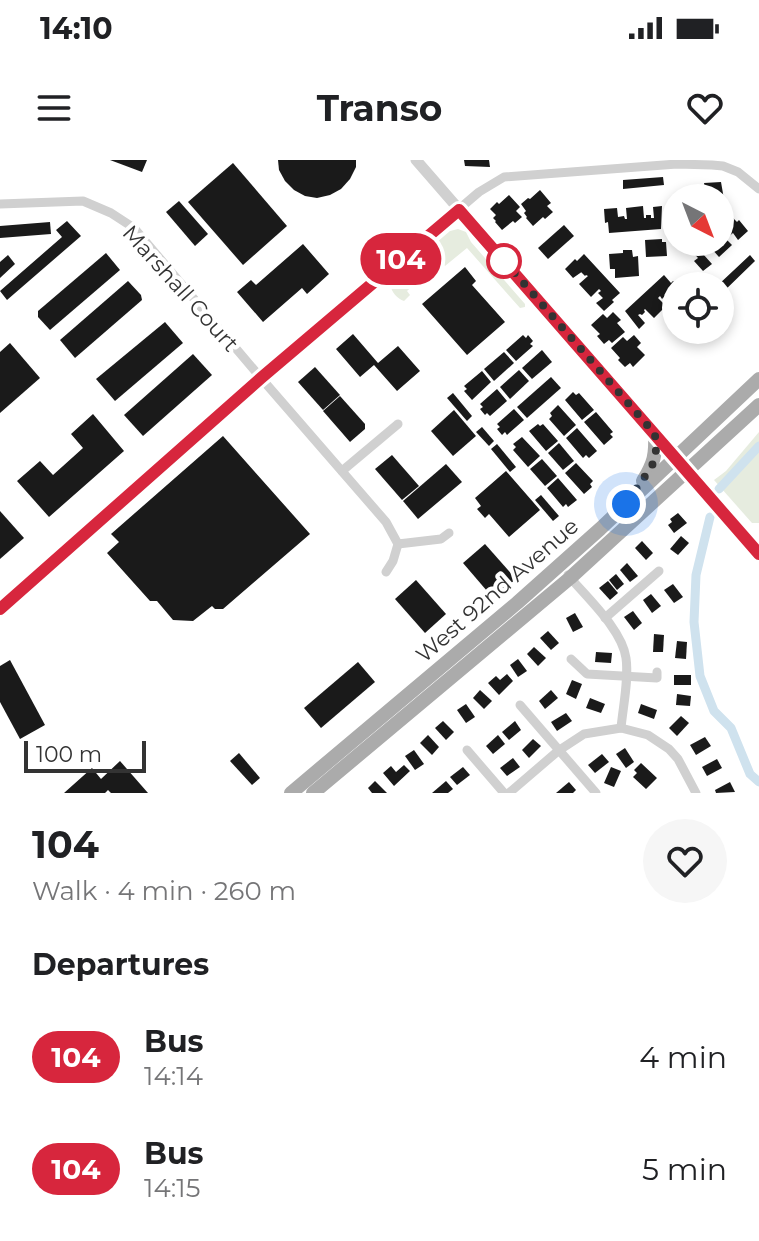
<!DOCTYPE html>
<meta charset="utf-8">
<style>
:root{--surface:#fff;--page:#f6f6f6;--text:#202124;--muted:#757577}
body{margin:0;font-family:Montserrat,sans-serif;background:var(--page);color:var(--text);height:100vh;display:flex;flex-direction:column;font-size:30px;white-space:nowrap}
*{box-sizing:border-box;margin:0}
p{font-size:26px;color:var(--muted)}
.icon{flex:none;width:44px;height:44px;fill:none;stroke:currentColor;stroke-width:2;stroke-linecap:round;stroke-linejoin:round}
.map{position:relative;height:633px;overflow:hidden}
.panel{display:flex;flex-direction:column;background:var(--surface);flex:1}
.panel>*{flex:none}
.badge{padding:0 16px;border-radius:26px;font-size:28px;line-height:52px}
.needle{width:52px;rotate:138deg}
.fabs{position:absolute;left:662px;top:24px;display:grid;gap:16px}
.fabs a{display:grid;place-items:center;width:72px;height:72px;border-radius:50%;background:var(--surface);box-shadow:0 4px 12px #0003;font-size:40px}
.scale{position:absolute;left:24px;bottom:20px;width:122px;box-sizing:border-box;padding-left:8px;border:4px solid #333;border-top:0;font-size:22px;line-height:28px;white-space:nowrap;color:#333;-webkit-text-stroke:6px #fff;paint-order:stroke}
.you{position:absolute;width:40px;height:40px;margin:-20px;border:6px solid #fff;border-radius:50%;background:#1a73e8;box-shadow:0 0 0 12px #1a73e833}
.map>.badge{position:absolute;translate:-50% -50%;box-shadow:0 0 0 4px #fff}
h2{padding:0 32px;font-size:30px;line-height:72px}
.round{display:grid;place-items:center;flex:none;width:84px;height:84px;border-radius:42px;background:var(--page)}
.headline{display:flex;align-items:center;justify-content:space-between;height:136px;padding:0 32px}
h1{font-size:38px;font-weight:700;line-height:60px}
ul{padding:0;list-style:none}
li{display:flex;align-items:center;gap:24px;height:112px;padding:0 32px}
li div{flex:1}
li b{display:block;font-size:30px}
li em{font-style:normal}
li .badge{min-width:88px;font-weight:700;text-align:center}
.status{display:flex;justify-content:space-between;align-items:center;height:56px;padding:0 40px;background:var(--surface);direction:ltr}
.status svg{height:22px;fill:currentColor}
header{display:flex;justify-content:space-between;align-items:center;height:104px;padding:0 32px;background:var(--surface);font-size:36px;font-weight:700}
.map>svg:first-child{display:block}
.green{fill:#e6ecdf}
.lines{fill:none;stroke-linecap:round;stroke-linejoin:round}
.canal{stroke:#cfe2ee;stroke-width:9}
.building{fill:#1a1a1a}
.minor{stroke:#d0d0d0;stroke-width:9}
.tertiary{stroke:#d0d0d0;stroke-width:11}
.primary{stroke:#ababab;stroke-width:14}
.line-casing{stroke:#fff;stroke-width:18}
.line{stroke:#d7263d;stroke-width:12}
.walk{stroke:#333;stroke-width:8;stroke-dasharray:0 14.4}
.stop-dot{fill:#fff;stroke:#d7263d;stroke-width:4}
.labels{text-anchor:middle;stroke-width:8;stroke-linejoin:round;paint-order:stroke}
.street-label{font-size:22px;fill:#333;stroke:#fff}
</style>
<div class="status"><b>14:10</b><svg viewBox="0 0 49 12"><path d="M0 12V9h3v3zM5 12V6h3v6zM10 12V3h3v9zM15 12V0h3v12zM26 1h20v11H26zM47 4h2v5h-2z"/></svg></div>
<header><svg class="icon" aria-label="menu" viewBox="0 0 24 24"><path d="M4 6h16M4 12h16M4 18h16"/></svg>Transo<svg class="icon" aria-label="heart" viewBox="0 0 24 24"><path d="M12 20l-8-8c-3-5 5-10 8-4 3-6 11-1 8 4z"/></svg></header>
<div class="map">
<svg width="759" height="633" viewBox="0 0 759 633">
<rect width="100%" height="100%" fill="#fff"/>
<g class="green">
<path d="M 458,69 L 466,72 L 471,82 L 525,144 L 525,147 L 520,148 L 467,88 L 445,106 L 440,101 L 407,131 L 410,135 L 404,141 C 397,139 390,131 391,124 L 394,123 L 394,119 L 450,71 Z"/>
<polygon points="759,272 759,363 752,363 714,320 726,311"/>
</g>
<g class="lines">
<g class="canal">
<polyline points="719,329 759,286"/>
<polyline points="710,357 696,415 694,462 700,516 714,551 731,568 750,614 759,622"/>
</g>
</g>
<g class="building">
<polygon points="110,0 147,0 142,12"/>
<polygon points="278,0 356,0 356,7 350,19 341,29 330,35 317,38 305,36 294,30 285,21 279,10"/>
<polygon points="464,0 489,0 490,7 465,6"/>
<polygon points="233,3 287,66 243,105 188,42"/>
<polygon points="663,17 664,25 623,29 623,20"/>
<polygon points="721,22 725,45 720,46 720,38 697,38 696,29 705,28 704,23"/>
<polygon points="540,30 551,43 547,46 553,52 545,59 543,57 533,66 526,58 527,57 524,53 526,51 521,44 528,38 530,39"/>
<polygon points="509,35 520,47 516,51 522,57 515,63 513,61 502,70 495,62 496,61 493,58 496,55 490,49 497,42 499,44"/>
<polygon points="179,41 208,74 195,86 166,52"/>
<polygon points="643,46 644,58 646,58 646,55 651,55 651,58 654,58 653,47 662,46 661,69 609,73 608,62 605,63 604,49 617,48 618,57 624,56 625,59 627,59 626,48"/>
<polygon points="729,54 737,62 739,60 748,71 738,80 733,73 728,77 726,75 724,77 732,85 719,97 711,88 709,89 711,91 707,94 706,92 703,94 712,104 703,111 694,101 698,98 691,90 699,82 720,82 720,63"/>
<polygon points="67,61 81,76 7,140 0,131 62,77 56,70"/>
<polygon points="50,62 51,74 0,78 0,66"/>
<polygon points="564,65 574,76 548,99 538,88"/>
<polygon points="662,79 662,82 666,82 667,96 646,97 645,80"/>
<polygon points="303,84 329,114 307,134 302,128 263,162 237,132 251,120 256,125"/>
<polygon points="623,90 632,90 633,97 638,96 639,116 615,118 615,109 610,109 609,94 623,93"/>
<polygon points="106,93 120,110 50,170 38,157 38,151"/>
<polygon points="584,94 620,133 612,140 614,142 604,151 596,143 603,138 598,133 601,131 599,129 591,137 579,124 588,116 586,115 585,116 581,112 583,111 573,118 565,109 575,99 577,101"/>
<polygon points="8,95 15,104 0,118 0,102"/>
<polygon points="750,95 755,101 720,135 720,126 717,126"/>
<polygon points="465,107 476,121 472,125 505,162 467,195 422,144"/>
<polygon points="664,115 671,123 673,121 676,124 676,138 673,141 667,134 662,139 660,136 658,138 666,146 654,158 645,149 644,150 645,152 642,155 640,154 638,155 645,163 639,169 625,151"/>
<polygon points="128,121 141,135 142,140 75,198 60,180"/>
<polygon points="613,152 621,160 617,163 625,172 612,183 609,180 604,184 597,176 600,174 591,165 603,154 607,158"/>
<polygon points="165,162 183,183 115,241 96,219"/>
<polygon points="353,174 378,203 398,186 420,211 397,231 374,205 360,217 336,189"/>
<polygon points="523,175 526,178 528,175 533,181 530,184 533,186 516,201 506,190"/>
<polygon points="634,175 641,183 637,187 645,195 633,207 630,203 625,207 618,200 620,198 611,188 623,177 627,181"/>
<polygon points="10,183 40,218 0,253 0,192"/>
<polygon points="542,190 552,202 532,219 522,208"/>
<polygon points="504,192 514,203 494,221 484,209"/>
<polygon points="193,194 212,215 143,276 124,255"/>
<polygon points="315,207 340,235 323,250 298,222"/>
<polygon points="519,210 529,221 510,239 500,227"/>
<polygon points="482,211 491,222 472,240 464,231 467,229 464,226"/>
<polygon points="551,217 561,228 527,258 517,247"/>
<polygon points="497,229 507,241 490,256 487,253 485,255 480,249 483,247 480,244"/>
<polygon points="573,232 576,235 579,233 594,250 582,260 565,240"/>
<polygon points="453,233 472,256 467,261 447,238"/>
<polygon points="340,236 365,264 365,269 350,282 323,251"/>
<polygon points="558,245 576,265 564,276 549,259 552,256 550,253"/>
<polygon points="514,249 524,260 507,275 505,272 502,275 497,269 500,267 497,264"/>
<polygon points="454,250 476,276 453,296 431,271"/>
<polygon points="596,252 613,272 610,274 613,277 604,285 584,262"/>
<polygon points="93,254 124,291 49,357 17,321 40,301 53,315 83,288 71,274"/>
<polygon points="538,264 540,266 543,264 558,281 546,291 529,271"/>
<polygon points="482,267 494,281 489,286 476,272"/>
<polygon points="577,268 597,291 589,298 586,295 583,298 566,278"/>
<polygon points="223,276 310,374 223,449 215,449 212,446 193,461 173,460 157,441 150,441 107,393 119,382 111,374"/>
<polygon points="522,277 540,296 528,307 513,290 516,287 513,284"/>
<polygon points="559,283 574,301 563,310 548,293"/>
<polygon points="497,284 516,307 510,312 491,289"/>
<polygon points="392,295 419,326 402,340 375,309"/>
<polygon points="542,299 557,316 545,326 530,309"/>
<polygon points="576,303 593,321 590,324 592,327 584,334 565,313"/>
<polygon points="446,304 462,322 418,359 403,341"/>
<polygon points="506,311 540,350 509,377 489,354 485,358 477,349 481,346 475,338"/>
<polygon points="558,318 577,340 568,347 566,344 563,347 547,328"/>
<polygon points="541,335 559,356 553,361 535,340"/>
<polygon points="0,351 24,378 0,399"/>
<polygon points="678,353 687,363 674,373 668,365 672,362 670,359"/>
<polygon points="681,376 689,383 678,395 670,389"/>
<polygon points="642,381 653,393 646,400 635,388"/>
<polygon points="485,384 516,419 493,438 463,403"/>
<polygon points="627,403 638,416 630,422 620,410"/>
<polygon points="616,414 624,424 617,430 609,420"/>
<polygon points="416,420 446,454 425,473 395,439"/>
<polygon points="608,421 618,433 610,440 599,428"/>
<polygon points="673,424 683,437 674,443 664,430"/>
<polygon points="651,434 661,446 652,453 643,440"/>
<polygon points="633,451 642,463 634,470 624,457"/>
<polygon points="575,453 583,467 573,472 566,458"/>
<polygon points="548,471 559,483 551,490 540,478"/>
<polygon points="654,474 664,475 663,492 653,492"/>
<polygon points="677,481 687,482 686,499 675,498"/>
<polygon points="534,487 546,498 538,506 527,494"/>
<polygon points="596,492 612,493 611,503 595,502"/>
<polygon points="518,499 527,511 518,517 510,505"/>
<polygon points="10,500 45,565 20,579 0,542 0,506"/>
<polygon points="358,502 375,522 321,568 304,548"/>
<polygon points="507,514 513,521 499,535 488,523 496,516 500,520"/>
<rect x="674" y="515" width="17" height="10"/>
<polygon points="572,520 582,524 576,539 566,534"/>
<polygon points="480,530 492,541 484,549 473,538"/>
<polygon points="551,530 558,538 545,549 539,541"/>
<polygon points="677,534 691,536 690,546 676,545"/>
<polygon points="590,538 605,544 601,553 586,548"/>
<polygon points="466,544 475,557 466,563 457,550"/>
<polygon points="641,544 657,550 654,559 638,553"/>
<polygon points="566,553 572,561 557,571 551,562"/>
<polygon points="681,556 689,563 677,576 669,568"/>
<polygon points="443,561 454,572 446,580 435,568"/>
<polygon points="515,561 521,570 509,580 502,572"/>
<polygon points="428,575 439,587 432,595 420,583"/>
<polygon points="498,575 505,584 493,594 486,586"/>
<polygon points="705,577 711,586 696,595 690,585"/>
<polygon points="533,579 541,586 529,598 522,590"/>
<polygon points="625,588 634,602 626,608 616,594"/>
<polygon points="414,590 424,604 415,610 405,596"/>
<polygon points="239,593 260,618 252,625 230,601"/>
<polygon points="602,594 609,602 595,613 588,605"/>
<polygon points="513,598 520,607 507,616 500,608"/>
<polygon points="717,599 722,608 707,616 702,607"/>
<polygon points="120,601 148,633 111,633 108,630 105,633 64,633 92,608 101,619"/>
<polygon points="641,603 657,618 646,629 633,617 637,613 634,610"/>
<polygon points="404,605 410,611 394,626 383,613 391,606 396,612"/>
<polygon points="463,607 470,615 457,625 450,617"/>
<polygon points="611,607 621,611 614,627 604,623"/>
<polygon points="375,621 387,633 372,633 368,628"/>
<polygon points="446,621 453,629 448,633 432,633"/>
<polygon points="569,622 576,630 573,633 556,633"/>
<polygon points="730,622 735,632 716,633 715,630"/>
</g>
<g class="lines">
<g class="minor">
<polyline points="0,44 83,41 111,53 134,68 261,218 386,362 398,384 393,401 386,412"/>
<polyline points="342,311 398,264"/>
<polyline points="398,384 441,379 449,373"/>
<path d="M 568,415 C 586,437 622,469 626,498 C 629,520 623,546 621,568"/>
<polyline points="0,449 261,218 479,32 504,17 677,4 712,5 723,6 738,12 759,29"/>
<polyline points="605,458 659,411"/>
<polyline points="571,499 587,514 657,518 657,512"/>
<polyline points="520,545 596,633"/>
<polyline points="467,590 504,633"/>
<polyline points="509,633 558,591 584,574 621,568 648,575 669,589 678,599 696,633"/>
</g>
<polyline class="tertiary" points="416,0 759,394"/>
<g class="primary">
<path d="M 643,321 C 654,303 656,295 655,274"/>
<polyline points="291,633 517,443 600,369 759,219"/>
<polyline points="313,633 570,418 759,245"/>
</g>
</g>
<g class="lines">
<g class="line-casing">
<polyline id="line" points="0,449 261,218 459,50 759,394"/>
</g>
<use href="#line" class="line"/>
<polyline class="walk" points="504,101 500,96 655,274 656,293 652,306 626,344"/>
</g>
<circle class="stop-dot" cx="504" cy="101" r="16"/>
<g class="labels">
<g class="street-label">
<text transform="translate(181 128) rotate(48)" y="8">Marshall Court</text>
<text transform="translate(497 430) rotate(-41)" y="8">West 92nd Avenue</text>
</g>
</g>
</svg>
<div class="fabs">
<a><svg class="needle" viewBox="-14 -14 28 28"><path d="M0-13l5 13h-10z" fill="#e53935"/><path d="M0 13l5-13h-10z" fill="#757577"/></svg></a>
<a><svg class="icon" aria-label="locate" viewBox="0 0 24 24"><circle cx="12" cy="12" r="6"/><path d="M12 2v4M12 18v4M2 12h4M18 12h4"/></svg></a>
</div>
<div class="scale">100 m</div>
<div class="you" style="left:626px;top:344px"></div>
<b class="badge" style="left:401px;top:99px;background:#d7263d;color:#fff">104</b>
</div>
<section class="panel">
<div class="headline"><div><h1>104</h1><p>Walk · 4 min · 260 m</p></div><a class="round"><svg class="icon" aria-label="heart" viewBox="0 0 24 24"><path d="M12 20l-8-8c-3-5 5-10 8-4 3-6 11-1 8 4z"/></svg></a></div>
<h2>Departures</h2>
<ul>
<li><span class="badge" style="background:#d7263d;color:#fff">104</span><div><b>Bus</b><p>14:14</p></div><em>4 min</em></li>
<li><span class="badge" style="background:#d7263d;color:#fff">104</span><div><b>Bus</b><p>14:15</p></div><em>5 min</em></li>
</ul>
</section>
